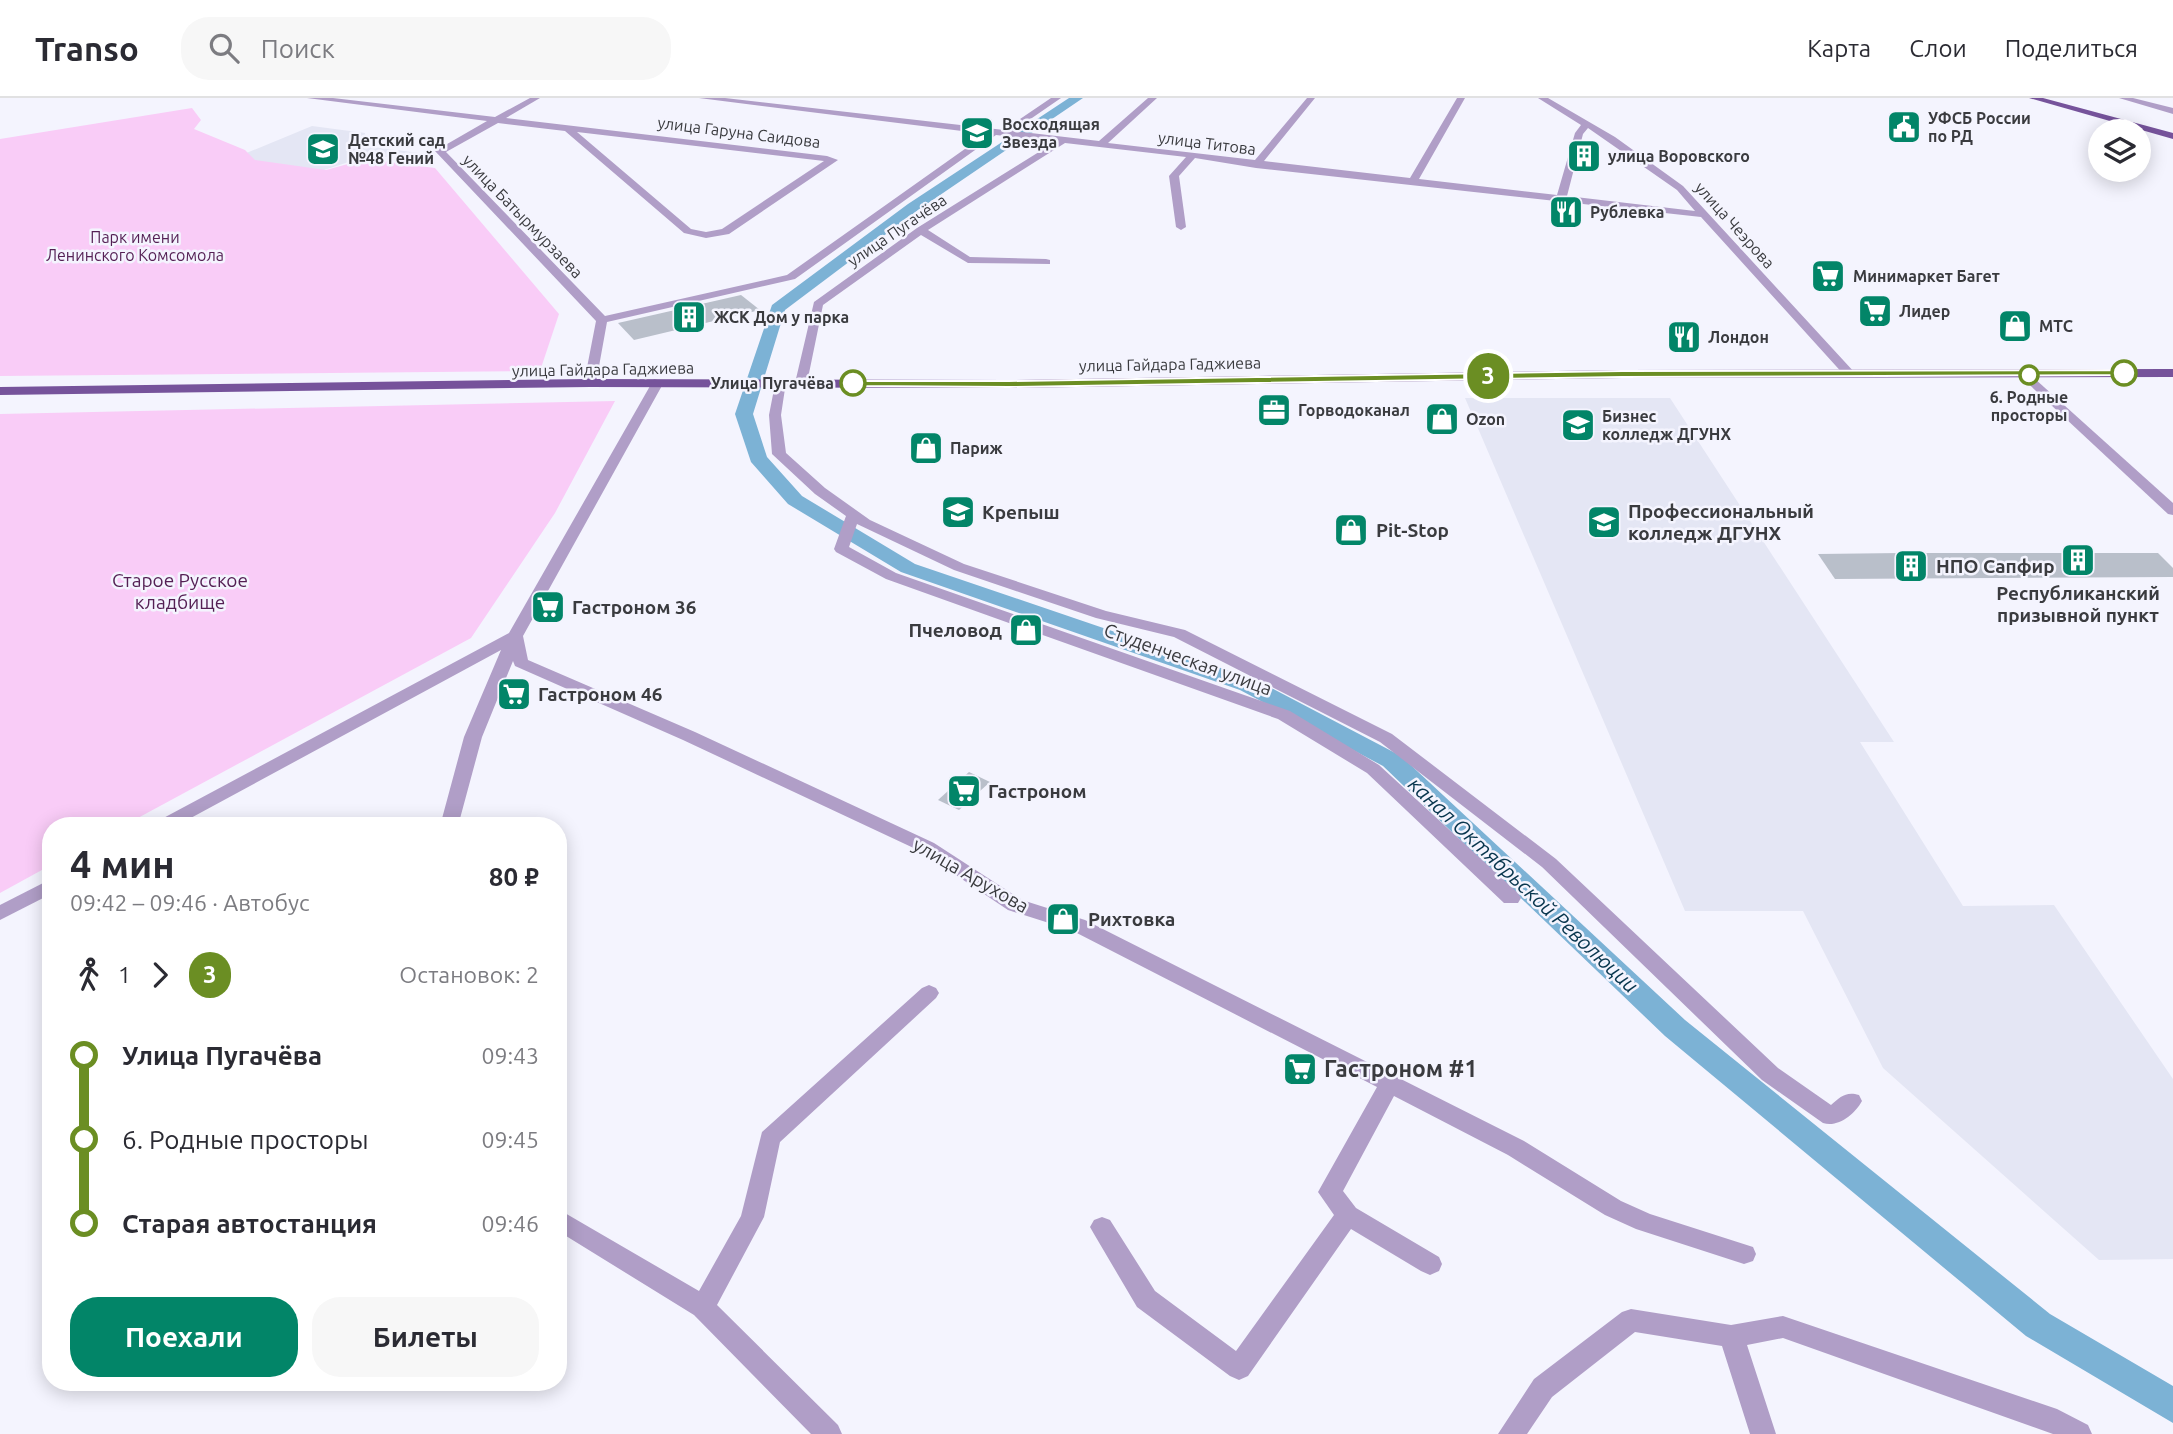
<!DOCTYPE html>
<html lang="ru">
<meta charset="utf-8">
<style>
:root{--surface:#fff;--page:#f7f7f7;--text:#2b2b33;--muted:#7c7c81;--line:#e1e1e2;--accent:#028568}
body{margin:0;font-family:Ubuntu,sans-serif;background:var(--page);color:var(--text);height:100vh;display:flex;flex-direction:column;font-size:26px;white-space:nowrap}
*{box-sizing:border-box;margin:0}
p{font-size:23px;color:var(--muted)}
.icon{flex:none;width:38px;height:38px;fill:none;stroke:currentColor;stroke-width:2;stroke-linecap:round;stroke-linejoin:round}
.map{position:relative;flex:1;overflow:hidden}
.details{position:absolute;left:42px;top:719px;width:525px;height:574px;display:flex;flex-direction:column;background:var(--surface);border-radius:28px;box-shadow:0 4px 18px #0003}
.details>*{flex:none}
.badge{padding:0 14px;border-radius:23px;font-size:24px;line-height:46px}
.controls{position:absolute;left:2088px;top:21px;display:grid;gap:14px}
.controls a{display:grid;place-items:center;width:63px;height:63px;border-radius:50%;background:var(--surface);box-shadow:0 4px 18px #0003;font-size:35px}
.map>.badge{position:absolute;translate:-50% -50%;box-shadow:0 0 0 4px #fff}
.legs{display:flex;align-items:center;gap:10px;height:77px;padding:0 28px;font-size:23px}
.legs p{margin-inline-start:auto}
.head{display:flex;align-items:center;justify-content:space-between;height:119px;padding:0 28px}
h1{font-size:38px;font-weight:700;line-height:52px}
.cta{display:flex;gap:14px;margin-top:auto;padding:14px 28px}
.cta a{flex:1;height:80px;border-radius:28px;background:var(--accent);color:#fff;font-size:28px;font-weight:700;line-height:80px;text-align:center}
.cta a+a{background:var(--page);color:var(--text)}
ul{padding:0 28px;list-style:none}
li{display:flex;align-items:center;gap:24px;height:84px;font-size:26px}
li i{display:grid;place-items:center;width:10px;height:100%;margin:0 9px;background:currentColor}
li i::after{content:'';width:18px;height:18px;margin:-9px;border:5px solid;border-radius:50%;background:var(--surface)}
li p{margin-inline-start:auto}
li:first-child i{background:linear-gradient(#0000 50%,currentColor 0)}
li:last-child i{background:linear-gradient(currentColor 50%,#0000 0)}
header{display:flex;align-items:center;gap:42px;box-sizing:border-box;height:98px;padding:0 35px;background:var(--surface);border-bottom:2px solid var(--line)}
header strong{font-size:33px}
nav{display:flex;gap:38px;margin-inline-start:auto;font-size:24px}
.search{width:490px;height:63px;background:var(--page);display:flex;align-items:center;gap:18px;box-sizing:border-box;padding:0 24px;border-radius:28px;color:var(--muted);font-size:26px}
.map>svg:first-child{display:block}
.built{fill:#e4e6f4}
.green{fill:#f9ccf7}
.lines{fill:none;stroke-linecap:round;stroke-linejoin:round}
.canal{fill:#7cb2d5;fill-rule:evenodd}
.building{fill:#b9bfca}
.street{fill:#b09ec7;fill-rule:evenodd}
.primary{fill:#76539b;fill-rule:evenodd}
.line-1{fill:#6b8e23;stroke:#fff;stroke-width:2}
.stop-1-dot{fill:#fff;stroke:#6b8e23;stroke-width:3.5}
.labels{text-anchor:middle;stroke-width:5;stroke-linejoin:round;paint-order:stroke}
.far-poi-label{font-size:16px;font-weight:bold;fill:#3a3b3f;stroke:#f4f4fe;text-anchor:start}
.far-street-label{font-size:16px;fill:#3a3b3f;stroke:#f4f4fe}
.far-park-label{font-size:16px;fill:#541f54;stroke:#f4f4fe}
.far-stop-label{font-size:16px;font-weight:bold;fill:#3a3b3f;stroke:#f4f4fe;text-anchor:end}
.poi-label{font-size:19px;font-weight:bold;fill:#3a3b3f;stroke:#f4f4fe;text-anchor:start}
.park-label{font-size:19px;fill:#541f54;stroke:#f4f4fe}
.street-label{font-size:19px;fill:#3a3b3f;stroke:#f4f4fe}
.water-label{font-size:21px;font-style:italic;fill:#08364e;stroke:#f4f4fe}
.near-poi-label{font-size:23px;font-weight:bold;fill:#3a3b3f;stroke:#f4f4fe;text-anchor:start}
</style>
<header>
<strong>Transo</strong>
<div class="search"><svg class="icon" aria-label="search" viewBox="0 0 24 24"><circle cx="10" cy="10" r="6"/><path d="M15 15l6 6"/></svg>Поиск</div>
<nav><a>Карта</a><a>Слои</a><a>Поделиться</a></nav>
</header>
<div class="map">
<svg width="2173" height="1336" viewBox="0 0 2173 1336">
<rect width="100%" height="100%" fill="#f4f4fe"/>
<g class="built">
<polygon points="312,28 365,35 366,48 419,55 409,62 370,57 321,73 232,61"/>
<polygon points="1465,300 1670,300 1894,644 1860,644 1963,808 2054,807 2173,981 2173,1161 2099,1162 1883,970 1803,813 1685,813"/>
</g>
<g class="green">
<polygon points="192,10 201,22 194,31 245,52 255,62 326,72 366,61 435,70 559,216 540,273 0,278 0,41"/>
<polygon points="615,303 555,415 471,540 123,728 51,728 51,767 0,795 0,316"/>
</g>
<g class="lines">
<polygon class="canal" points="1069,0 1083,0 918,112 785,212 753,316 767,359 802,398 915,466 1256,582 1401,658 1685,922 2050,1216 2173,1288 2173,1325 2026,1238 1665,938 1383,668 1240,592 901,474 788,406 751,364 735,316 772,207 908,106"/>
</g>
<g class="building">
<polygon points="741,197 760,212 634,242 618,225"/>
<polygon points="1901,455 2158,455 2173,470 2173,479 1835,481 1818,456"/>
<polygon points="969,674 990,684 959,712 938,702"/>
</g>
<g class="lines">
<g class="street">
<path d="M 307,0 L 333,0 L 495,19 L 530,0 L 540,0 L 506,20 L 827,58 L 838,62 L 729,136 L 706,140 L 684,135 L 565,33 L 498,25 L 446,54 L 605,218 L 787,177 L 986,36 L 699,0 L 725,0 L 1004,32 L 1051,0 L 1061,0 L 1013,33 L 1099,43 L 1148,0 L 1157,0 L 1108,45 L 1255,62 L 1307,0 L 1315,0 L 1264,63 L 1410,80 L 1457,0 L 1465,0 L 1419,81 L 1557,97 L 1575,35 L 1581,27 L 1538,0 L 1548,0 L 1615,39 L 1683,88 L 1855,275 L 1845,278 L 1701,119 L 1256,70 L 1195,60 L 1179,78 L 1186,129 L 1181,132 L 1176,129 L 1169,78 L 1186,59 L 1065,45 L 928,132 L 970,159 L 1046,161 L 1050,162 L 1050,166 L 968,165 L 921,137 L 823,207 L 807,285 L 797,288 L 795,285 L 814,204 L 917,130 L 1055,44 L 996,37 L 795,181 L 607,224 L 596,285 L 590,289 L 584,285 L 596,223 L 435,53 L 487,23 ZM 1588,30 L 1677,92 L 1695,113 L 1567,98 L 1583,36 ZM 577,34 L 824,63 L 722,131 L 706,134 L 691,131 Z"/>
<polygon points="2119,0 2133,0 2173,10 2173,16"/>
<polygon points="2024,271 2173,405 2173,417 2168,416 2020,278 2018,275"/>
<polygon points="654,281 664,284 523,538 528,562 695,634 934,745 1022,802 1085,822 1524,1043 1621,1103 1650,1116 1753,1149 1756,1156 1753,1163 1744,1166 1636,1131 1605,1117 1508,1057 1394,998 1343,1093 1356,1110 1439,1159 1442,1166 1439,1173 1430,1177 1421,1173 1351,1131 1248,1278 1239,1282 1230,1278 1137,1209 1094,1136 1090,1129 1094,1122 1102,1119 1110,1122 1155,1193 1236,1253 1334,1117 1318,1094 1377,989 1071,832 1008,812 920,753 683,642 515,568 513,563 482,639 458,728 440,728 464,639 501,552 176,728 153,728 156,724 509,535"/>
<path d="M 776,281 L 786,284 L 781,317 L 786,355 L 825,390 L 870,422 L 964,466 L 1106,513 L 1185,532 L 1392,636 L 1556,761 L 1778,970 L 1831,1007 C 1840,999 1846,993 1859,997 L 1862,1003 C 1855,1016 1838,1030 1823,1025 L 1762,982 L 1542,769 L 1380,644 L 1174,539 L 1096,520 L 954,472 L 857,426 L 849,449 L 896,475 L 1290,613 L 1379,667 L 1518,795 L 1521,800 L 1518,805 L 1504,805 L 1367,675 L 1278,621 L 886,481 L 836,454 L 834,451 L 846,418 L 815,396 L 772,356 L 769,317 Z"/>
<polygon points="51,781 51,796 0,822 0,807"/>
<polygon points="929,887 936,890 939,895 936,900 780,1044 764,1119 717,1207 838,1327 842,1336 811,1336 694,1217 558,1133 558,1111 699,1193 741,1118 762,1034 922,890"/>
<polygon points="1631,1211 1731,1227 1783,1218 2057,1311 2088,1327 2092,1336 2053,1336 1783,1240 1747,1247 1776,1336 1750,1336 1722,1248 1635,1234 1552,1299 1527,1336 1498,1336 1534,1281 1622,1214"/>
</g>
<g class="primary">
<polygon points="2029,0 2043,0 2173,35 2173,41"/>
<polygon points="2173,271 2173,279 1622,280 1009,290 590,289 0,297 0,289 590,281 1009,282 1622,272"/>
</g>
</g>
<polygon class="line-1" points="2124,272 2128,277 1622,279 1009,289 853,288 848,285 853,283 1009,283 1622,273"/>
<defs>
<g id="civic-square" transform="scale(1.75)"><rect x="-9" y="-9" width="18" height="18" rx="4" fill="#028568" stroke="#f4f4fe"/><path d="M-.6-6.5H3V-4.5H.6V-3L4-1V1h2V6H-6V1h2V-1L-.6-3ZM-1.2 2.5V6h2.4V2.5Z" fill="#fff"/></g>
<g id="school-square" transform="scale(1.75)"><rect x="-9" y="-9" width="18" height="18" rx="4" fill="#028568" stroke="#f4f4fe"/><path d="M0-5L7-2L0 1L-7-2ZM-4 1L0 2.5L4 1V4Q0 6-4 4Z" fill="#fff"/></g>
<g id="building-square" transform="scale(1.75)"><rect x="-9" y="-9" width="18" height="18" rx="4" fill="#028568" stroke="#f4f4fe"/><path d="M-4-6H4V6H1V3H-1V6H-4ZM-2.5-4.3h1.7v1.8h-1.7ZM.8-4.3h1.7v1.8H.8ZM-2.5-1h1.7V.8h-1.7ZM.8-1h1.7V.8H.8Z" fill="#fff"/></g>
<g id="restaurant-square" transform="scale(1.75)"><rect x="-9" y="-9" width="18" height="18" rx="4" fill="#028568" stroke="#f4f4fe"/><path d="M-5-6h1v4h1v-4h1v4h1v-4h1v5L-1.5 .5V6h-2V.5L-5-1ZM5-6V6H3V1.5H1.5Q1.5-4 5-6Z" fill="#fff"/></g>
<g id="supermarket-square" transform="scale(1.75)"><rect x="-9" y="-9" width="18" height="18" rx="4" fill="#028568" stroke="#f4f4fe"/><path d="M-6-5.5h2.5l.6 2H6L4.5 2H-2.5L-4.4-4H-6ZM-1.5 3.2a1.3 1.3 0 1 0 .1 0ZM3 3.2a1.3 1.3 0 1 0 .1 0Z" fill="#fff"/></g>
<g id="shop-square" transform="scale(1.75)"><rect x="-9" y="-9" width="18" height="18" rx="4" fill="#028568" stroke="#f4f4fe"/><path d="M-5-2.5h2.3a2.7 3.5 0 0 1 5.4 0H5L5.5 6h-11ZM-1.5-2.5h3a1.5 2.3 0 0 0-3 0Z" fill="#fff"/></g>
<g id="office-square" transform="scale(1.75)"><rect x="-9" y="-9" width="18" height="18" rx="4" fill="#028568" stroke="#f4f4fe"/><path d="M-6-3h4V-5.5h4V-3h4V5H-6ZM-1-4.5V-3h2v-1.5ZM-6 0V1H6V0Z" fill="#fff"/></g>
<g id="university-square" transform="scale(1.75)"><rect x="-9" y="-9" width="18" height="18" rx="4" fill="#028568" stroke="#f4f4fe"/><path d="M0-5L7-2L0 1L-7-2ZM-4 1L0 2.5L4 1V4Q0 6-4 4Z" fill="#fff"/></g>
</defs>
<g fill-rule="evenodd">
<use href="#civic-square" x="1904" y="29"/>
<use href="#school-square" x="977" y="35"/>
<use href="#school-square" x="323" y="51"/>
<use href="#building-square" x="1584" y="58"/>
<use href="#restaurant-square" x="1566" y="114"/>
<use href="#supermarket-square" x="1828" y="178"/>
<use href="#supermarket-square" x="1875" y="213"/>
<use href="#building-square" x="689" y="219"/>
<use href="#shop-square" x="2015" y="228"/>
<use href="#restaurant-square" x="1684" y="239"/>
<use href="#office-square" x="1274" y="312"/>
<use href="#shop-square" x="1442" y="321"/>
<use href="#university-square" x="1578" y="327"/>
<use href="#shop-square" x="926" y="350"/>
<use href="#school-square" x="958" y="414"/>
<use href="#university-square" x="1604" y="424"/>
<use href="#shop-square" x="1351" y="432"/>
<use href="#building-square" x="2078" y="462"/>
<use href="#building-square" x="1911" y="468"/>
<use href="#supermarket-square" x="548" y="509"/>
<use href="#shop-square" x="1026" y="532"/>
<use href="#supermarket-square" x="514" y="596"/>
<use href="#supermarket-square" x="964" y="693"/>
<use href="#shop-square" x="1063" y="821"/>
<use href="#supermarket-square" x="1300" y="971"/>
</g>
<g class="stop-1-dot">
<circle cx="2124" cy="275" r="12"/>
<circle cx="2029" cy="277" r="9"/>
<circle cx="853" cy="285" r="12"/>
</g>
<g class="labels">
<g class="far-poi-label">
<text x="1928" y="26">УФСБ России<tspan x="1928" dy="18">по РД</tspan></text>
<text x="1002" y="32">Восходящая<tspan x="1002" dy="18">Звезда</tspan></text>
<text x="348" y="48">Детский сад<tspan x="348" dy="18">№48 Гений</tspan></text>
<text x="1608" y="64">улица Воровского</text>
<text x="1590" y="120">Рублевка</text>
<text x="1853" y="184">Минимаркет Багет</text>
<text x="1899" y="219">Лидер</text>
<text x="714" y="225">ЖСК Дом у парка</text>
<text x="2039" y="234">МТС</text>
<text x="1708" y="245">Лондон</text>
<text x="1298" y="318">Горводоканал</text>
<text x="1602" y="324">Бизнес<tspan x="1602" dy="18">колледж ДГУНХ</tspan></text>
<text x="1466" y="327">Ozon</text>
<text x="950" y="356">Париж</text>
</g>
<g class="far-street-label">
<text transform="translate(739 34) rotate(7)" y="6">улица Гаруна Саидова</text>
<text transform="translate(1207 45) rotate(7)" y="6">улица Титова</text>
<text transform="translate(523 118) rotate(46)" y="6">улица Батырмурзаева</text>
<text transform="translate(1735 127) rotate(48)" y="6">улица Чеэрова</text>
<text transform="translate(897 132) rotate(-34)" y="6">улица Пугачёва</text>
<text transform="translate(1170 266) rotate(-1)" y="6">улица Гайдара Гаджиева</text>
<text transform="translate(603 271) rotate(-1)" y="6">улица Гайдара Гаджиева</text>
</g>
<g class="far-park-label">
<text x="135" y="145">Парк имени<tspan x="135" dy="18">Ленинского Комсомола</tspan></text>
</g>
<g class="far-stop-label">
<text x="834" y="291">Улица Пугачёва</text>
<text x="2029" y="305" text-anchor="middle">6. Родные<tspan x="2029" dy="18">просторы</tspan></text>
</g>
<g class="poi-label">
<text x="1628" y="420">Профессиональный<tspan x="1628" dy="22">колледж ДГУНХ</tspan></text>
<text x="982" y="421">Крепыш</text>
<text x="1376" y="439">Pit-Stop</text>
<text x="1936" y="475">НПО Сапфир</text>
<text x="2078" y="502" text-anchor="middle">Республиканский<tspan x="2078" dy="22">призывной пункт</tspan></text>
<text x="572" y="516">Гастроном 36</text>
<text x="1002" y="539" text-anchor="end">Пчеловод</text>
<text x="538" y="603">Гастроном 46</text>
<text x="988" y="700">Гастроном</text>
<text x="1088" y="828">Рихтовка</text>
</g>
<g class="park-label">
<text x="180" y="489">Старое Русское<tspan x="180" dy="22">кладбище</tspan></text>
</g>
<g class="street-label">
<text transform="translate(1188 561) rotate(20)" y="7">Студенческая улица</text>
<text transform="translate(971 777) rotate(30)" y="7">улица Арухова</text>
</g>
<g class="water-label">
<text transform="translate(1523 787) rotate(43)" y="7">канал Октябрьской Революции</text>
</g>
<g class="near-poi-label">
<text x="1324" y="979">Гастроном #1</text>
</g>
</g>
</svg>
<div class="controls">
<a><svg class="icon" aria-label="layers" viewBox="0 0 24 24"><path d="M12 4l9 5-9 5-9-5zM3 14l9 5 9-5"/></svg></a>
</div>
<b class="badge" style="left:1488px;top:278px;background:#6b8e23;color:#fff">3</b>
<section class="details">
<div class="head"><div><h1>4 мин</h1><p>09:42 – 09:46 · Автобус</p></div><b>80 ₽</b></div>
<div class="legs"><svg class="icon" aria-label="walk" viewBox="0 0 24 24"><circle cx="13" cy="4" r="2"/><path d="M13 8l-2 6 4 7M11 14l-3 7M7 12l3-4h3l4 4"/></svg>1<svg class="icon" aria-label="forward" viewBox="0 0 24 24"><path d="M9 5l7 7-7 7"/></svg><b class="badge" style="background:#6b8e23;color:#fff">3</b><p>Остановок: 2</p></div>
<ul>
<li><i style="color:#6b8e23"></i><b>Улица Пугачёва</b><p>09:43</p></li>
<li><i style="color:#6b8e23"></i><span>6. Родные просторы</span><p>09:45</p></li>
<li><i style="color:#6b8e23"></i><b>Старая автостанция</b><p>09:46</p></li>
</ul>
<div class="cta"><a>Поехали</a><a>Билеты</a></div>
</section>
</div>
